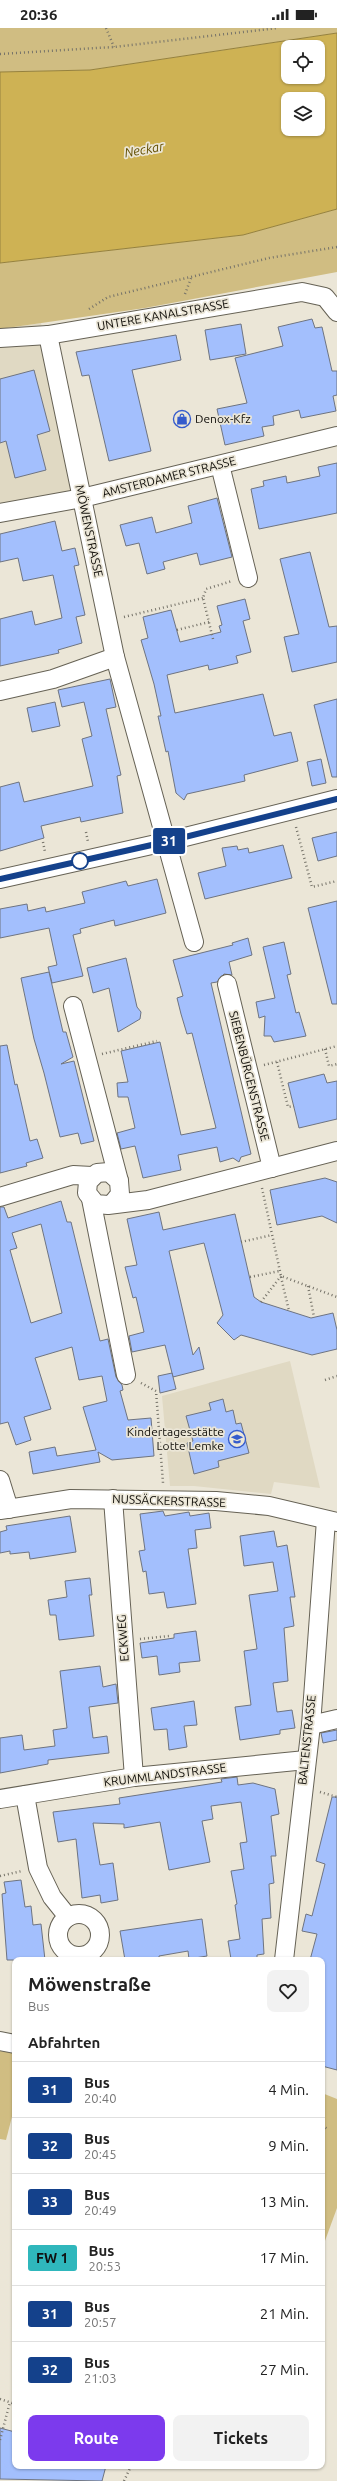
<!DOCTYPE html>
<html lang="de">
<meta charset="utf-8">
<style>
:root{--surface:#fff;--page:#f2f2f2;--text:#222;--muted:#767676;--line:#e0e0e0;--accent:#7c3aed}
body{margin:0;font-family:Ubuntu,sans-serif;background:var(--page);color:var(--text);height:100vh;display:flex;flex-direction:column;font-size:15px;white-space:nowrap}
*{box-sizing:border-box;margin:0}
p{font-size:13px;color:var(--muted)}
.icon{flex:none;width:22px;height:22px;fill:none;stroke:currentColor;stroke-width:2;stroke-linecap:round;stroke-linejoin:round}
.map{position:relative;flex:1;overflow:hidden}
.sheet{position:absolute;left:12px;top:1929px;width:313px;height:512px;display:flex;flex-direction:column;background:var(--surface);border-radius:8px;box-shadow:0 1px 3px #0004}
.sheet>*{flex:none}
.badge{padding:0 8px;border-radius:3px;font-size:14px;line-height:26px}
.buttons{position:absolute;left:281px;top:12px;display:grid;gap:8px}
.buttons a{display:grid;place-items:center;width:44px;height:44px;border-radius:8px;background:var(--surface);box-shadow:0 1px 3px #0004;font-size:20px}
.map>.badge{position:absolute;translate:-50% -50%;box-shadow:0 0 0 2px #fff}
h2{padding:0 16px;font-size:15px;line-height:36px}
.round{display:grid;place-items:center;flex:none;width:42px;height:42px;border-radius:8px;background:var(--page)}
.overview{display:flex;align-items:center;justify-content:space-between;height:68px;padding:0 16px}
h1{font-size:19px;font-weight:600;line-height:30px}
.action{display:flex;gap:8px;margin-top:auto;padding:8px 16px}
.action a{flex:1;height:46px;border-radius:8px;background:var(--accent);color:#fff;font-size:16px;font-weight:600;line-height:46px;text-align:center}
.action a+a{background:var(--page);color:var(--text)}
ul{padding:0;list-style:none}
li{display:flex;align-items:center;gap:12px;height:56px;padding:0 16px;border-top:1px solid var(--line)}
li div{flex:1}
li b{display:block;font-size:15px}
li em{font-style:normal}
li .badge{min-width:44px;font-weight:700;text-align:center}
.status{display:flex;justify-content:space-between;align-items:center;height:28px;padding:0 20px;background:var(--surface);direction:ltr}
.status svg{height:11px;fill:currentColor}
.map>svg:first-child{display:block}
.built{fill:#e0d9c3}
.green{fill:#d0bd82}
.water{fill:#ceb254;stroke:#95813e;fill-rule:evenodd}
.building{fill:#a3bffd;stroke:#6e7481;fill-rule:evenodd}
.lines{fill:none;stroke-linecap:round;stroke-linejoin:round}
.minor-casing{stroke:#666255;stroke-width:20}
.path{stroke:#767369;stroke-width:2.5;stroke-dasharray:1 3;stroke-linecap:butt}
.minor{stroke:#fff;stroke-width:18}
.line-casing{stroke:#fff;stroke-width:9}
.line{stroke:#14418b;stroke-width:6}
.stop-dot{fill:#fff;stroke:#14418b;stroke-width:2}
.labels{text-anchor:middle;stroke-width:3.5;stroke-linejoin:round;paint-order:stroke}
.street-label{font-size:12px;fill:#100e09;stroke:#ebe6d7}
.poi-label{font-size:12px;fill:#100e09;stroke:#ebe6d7;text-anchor:start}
.water-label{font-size:13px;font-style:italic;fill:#634f02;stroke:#ebe6d7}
</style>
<div class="status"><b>20:36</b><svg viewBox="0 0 49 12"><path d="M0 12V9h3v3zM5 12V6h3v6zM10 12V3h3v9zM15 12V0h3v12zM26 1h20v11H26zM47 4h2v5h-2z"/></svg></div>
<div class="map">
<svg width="337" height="2453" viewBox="0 0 337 2453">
<rect width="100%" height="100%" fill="#ebe6d7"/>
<g class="built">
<polygon points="41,295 78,461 0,480 0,301"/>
<polygon points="290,1333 320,1460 274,1454 271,1466 194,1458 170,1458 162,1368"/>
</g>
<g class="green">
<polygon points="0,0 337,0 337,5 90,42 0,44"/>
<polygon points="337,181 337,244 145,280 0,301 0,235 243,207"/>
<polygon points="0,2023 15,2025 15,2077 6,2112 0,2111"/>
<polygon points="322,2065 337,2071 337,2180 322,2221"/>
</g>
<path class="water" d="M 337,5 L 337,181 L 243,207 L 0,235 L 0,44 L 90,42 ZM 288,19 L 318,19 L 318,49 L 288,49 ZM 288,71 L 318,71 L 318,101 L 288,101 Z"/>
<g class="building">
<polygon points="312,291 315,300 322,299 332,343 337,343 337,367 333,368 336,383 301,390 299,382 273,388 274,397 262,399 264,408 225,417 217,381 247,375 235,330 283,318 278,299"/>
<polygon points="241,296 246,326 210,332 205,302"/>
<polygon points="176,307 181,332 132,342 151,423 109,433 89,347 82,348 76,324"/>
<polygon points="34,342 50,403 37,407 46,442 15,450 6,413 0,415 0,351"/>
<polygon points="337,435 337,485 259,501 251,461 264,458 263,453 286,448 287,455 320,448 318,439"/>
<polygon points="217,470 232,529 200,537 197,525 163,534 165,541 147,546 139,515 126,518 120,497 152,489 156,505 192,495 188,478"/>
<polygon points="55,493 62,523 75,520 79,537 74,538 85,587 76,589 82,615 58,622 59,625 0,638 0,591 32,583 35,597 62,590 53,547 23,553 18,530 0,534 0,506"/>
<polygon points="310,524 329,599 337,598 337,634 292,644 284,609 299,606 280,531"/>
<polygon points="245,571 250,591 243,593 251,624 236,628 238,635 209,642 208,637 167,647 175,685 263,666 274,708 291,704 298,733 244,747 245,753 187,766 184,772 176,765 168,723 166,724 158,688 161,688 154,656 141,612 148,610 143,589 171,582 180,614 221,604 219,598 222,597 217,578"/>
<polygon points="110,651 116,679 106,681 121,747 117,748 123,785 81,794 80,789 41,798 44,810 0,823 0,759 19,754 24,774 93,758 82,711 92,708 84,674 62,679 58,662"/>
<polygon points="337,671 337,749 332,749 314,677"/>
<polygon points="55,674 60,698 32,704 27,680"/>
<polygon points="321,731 326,755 312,758 307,734"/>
<polygon points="337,804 337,828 318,833 312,810"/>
<polygon points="283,817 292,850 205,871 198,845 226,838 222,820 237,818 238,822 248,820 249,825"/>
<polygon points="157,851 166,885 115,898 114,892 80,901 81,905 73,907 83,948 52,955 48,939 57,937 49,900 0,910 0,881 27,876 28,883 45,879 46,884 85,875 82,864 126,853 128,858"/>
<polygon points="337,873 337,976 332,976 308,880"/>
<polygon points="248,910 252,927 229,934 232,947 224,946 217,954 211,955 251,1126 241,1129 239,1134 233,1130 220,1134 217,1119 178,1127 181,1142 143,1150 135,1118 121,1121 117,1105 135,1100 128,1069 118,1069 117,1055 128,1054 121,1023 160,1014 181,1107 216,1100 192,1005 187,1006 181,986 177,970 183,968 173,932 233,917 232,915"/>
<polygon points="284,914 291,946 287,947 296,985 299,984 306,1008 274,1014 271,1008 264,1008 265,988 259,990 256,974 275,970 263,919"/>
<polygon points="126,930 137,979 141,984 140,991 118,1004 109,960 93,965 87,940"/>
<polygon points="49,944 63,1004 66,1004 73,1029 61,1036 74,1033 94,1113 81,1116 78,1105 60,1109 44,1045 34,1011 21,950"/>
<polygon points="7,1017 15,1057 17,1056 30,1113 37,1111 43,1130 26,1135 27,1138 0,1145 0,1018"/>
<polygon points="324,1046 327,1055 337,1053 337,1091 299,1100 288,1055"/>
<polygon points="325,1150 337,1154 337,1195 322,1188 277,1197 270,1162"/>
<path d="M 61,1173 L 67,1194 L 71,1194 L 100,1313 L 108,1311 L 116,1349 L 122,1357 L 123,1362 L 120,1363 L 128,1392 L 151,1390 L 154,1428 L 112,1432 L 98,1424 L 100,1434 L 33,1446 L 29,1424 L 55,1419 L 57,1428 L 96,1422 L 83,1379 L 107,1373 L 102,1348 L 79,1352 L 72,1319 L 35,1330 L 51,1381 L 24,1389 L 31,1412 L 16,1417 L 8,1394 L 0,1396 L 0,1179 L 4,1179 L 8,1190 ZM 41,1196 L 62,1285 L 31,1295 L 10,1222 L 17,1220 L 12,1205 Z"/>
<polygon points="159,1184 163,1202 235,1186 254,1269 261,1274 311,1290 333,1285 337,1302 337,1321 312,1327 241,1307 234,1312 217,1295 223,1287 204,1215 169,1223 193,1327 199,1319 204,1341 173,1349 165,1317 132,1324 129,1308 144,1304 136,1269 133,1270 125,1239 137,1237 127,1191"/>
<polygon points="172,1345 176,1361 160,1365 158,1348"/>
<polygon points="223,1371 226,1384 233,1382 236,1396 241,1395 249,1425 218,1433 219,1439 194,1446 187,1415 193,1413 186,1388 211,1382 209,1375"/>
<polygon points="163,1483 165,1488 189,1484 190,1488 209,1485 211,1500 195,1502 197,1520 188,1521 196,1576 167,1580 164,1564 149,1566 146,1543 143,1544 139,1523 145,1522 140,1486"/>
<polygon points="70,1488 76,1524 30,1531 29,1524 10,1526 10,1523 0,1525 0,1504 7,1502 6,1498"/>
<polygon points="274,1503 277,1519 287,1517 295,1569 290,1569 294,1598 284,1600 288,1653 273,1655 277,1684 292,1682 295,1700 280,1702 280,1706 240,1712 235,1679 251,1677 244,1623 257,1621 249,1567 278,1563 273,1534 244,1538 240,1508"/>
<polygon points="90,1550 92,1567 89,1567 94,1608 59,1612 56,1587 50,1587 48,1572 67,1569 65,1553"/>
<polygon points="196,1603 200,1633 179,1635 180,1644 159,1647 157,1628 142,1630 140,1615 174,1610 174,1606"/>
<polygon points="100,1638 103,1659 116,1656 118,1675 89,1679 93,1710 107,1708 109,1725 48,1732 48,1736 0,1745 0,1710 22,1707 24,1722 55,1718 53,1702 67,1700 60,1643"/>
<polygon points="194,1673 197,1697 184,1698 187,1719 169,1722 167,1701 154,1702 151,1680"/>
<polygon points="337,1702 337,1712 323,1715 321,1705"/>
<polygon points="237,1749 238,1757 253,1755 275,1761 279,1786 271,1788 276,1828 271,1828 274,1855 269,1856 271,1890 262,1891 264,1926 257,1927 257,1932 231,1931 228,1913 240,1911 235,1877 237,1876 231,1843 244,1841 240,1815 247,1814 241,1774 211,1778 213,1791 202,1793 210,1834 169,1842 160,1794 124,1800 124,1796 93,1795 100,1837 113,1835 118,1872 101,1875 100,1867 82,1870 76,1811 58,1814 53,1784 120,1776 119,1770 222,1754 221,1751"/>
<polygon points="332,1769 337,1769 337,2042 322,2038 322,1932 310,1932 317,1906 302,1903 306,1886 312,1888 325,1836 316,1833"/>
<polygon points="21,1852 25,1879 31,1878 33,1897 41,1896 45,1932 7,1932 2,1866 6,1865 4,1854"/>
<polygon points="202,1891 207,1928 189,1931 188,1923 159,1928 159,1932 125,1932 120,1903"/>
<polygon points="0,2400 15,2404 15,2438 106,2438 102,2453 0,2451"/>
</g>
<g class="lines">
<g class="minor-casing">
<g id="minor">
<polyline points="48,307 115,629 194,914"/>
<polyline points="0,310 48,307 302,264 325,269 337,284"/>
<polyline points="220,437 248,550"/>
<polyline points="0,485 82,470 337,408"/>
<polyline points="0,663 53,651 115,629"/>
<polyline points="0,851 165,814 337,771"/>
<polyline points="227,956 272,1140"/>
<polyline points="73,978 119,1153"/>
<polyline points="0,1169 73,1147 92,1148"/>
<polyline points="91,1171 126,1347"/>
<polyline points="112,1176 120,1166 119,1153 109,1144 97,1145 88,1154 87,1165 96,1176 108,1177 148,1172 337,1123"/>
<polyline points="0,1452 9,1481"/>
<polyline points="113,1471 134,1749"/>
<polyline points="0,1482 71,1471 216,1473 269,1478 337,1494"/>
<polyline points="311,1697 337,1691"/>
<polyline points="25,1767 38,1840 52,1869 68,1889"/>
<polyline points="0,1771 134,1749 306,1732"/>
<circle cx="79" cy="1907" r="21"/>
<polyline points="284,1932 311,1697 326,1492"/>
<polyline points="0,2013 15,2016"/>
</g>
</g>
<g class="path">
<polyline points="106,0 114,19"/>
<polyline points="0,26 114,19 278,0"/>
<polyline points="185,266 191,250"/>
<polyline points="89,281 108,269 269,230 337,219"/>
<polyline points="124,589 203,570"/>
<polyline points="177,602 209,594"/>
<polyline points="213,611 203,570 206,561 232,553"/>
<polyline points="296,799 312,859 337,853"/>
<polyline points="86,804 88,814"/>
<polyline points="43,814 45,824"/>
<polyline points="325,1021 329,1038 337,1036"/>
<polyline points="102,1026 157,1013"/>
<polyline points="277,1034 288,1079 294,1078"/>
<polyline points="264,1037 337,1018"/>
<polyline points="262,1160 281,1248 337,1269"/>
<polyline points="241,1214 272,1207"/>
<polyline points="250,1249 280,1243"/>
<polyline points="281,1249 289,1283"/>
<polyline points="308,1258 314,1289"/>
<polyline points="261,1274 281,1248"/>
<polyline points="325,1352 337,1348"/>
<polyline points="141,1355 156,1363 163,1455"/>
<polyline points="140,1611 169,1608"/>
<polyline points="320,1764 337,1769"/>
<polyline points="0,1848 22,1843"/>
<polyline points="70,1927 73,1932"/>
<polyline points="322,2098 328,2101"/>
<polyline points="0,2371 15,2376"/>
<polyline points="0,2412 10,2374"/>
<polyline points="124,2453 131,2438"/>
</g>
<use href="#minor" class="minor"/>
</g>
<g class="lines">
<g class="line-casing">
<polyline id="line" points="0,851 165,814 337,771"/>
</g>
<use href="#line" class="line"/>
</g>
<defs>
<g id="shop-ring" transform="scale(0.9)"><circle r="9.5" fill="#ebe6d7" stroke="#355bcc" stroke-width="1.5"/><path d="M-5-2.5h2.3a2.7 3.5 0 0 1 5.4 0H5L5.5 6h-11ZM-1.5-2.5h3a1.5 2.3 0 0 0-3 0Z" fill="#355bcc"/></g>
<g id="school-ring" transform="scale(0.9)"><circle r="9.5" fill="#ebe6d7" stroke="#355bcc" stroke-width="1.5"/><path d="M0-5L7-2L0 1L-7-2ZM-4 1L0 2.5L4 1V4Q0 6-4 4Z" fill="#355bcc"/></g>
</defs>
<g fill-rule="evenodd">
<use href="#shop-ring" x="182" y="391"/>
<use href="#school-ring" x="237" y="1411"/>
</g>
<circle class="stop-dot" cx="80" cy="833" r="8"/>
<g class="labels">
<g class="street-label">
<text transform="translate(163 287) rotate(-10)" y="4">UNTERE KANALSTRASSE</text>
<text transform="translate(169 449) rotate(-14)" y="4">AMSTERDAMER STRASSE</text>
<text transform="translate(89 503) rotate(78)" y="4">MÖWENSTRASSE</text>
<text transform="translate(249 1048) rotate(76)" y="4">SIEBENBÜRGENSTRASSE</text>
<text transform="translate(169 1473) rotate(2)" y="4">NUSSÄCKERSTRASSE</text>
<text transform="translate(123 1610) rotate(-94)" y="4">ECKWEG</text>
<text transform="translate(307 1712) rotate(-84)" y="4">BALTENSTRASSE</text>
<text transform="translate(165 1747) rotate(-7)" y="4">KRUMMLANDSTRASSE</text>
</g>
<g class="poi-label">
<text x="195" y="395">Denox-Kfz</text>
<text x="224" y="1408" text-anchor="end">Kindertagesstätte<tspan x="224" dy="14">Lotte Lemke</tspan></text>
</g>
<g class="water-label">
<text transform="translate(144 121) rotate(-10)" y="5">Neckar</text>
</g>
</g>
</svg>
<div class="buttons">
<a><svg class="icon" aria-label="locate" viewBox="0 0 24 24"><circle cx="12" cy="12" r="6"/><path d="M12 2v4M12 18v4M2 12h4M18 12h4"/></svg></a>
<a><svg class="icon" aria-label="layers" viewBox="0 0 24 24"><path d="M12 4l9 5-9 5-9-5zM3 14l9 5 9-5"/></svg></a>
</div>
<b class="badge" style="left:169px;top:813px;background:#14418b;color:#fff">31</b>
<section class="sheet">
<div class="overview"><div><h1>Möwenstraße</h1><p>Bus</p></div><a class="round"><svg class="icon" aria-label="heart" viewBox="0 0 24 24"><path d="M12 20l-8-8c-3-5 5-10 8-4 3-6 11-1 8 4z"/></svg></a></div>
<h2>Abfahrten</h2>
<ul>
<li><span class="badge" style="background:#14418b;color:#fff">31</span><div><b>Bus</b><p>20:40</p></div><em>4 Min.</em></li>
<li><span class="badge" style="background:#14418b;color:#fff">32</span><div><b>Bus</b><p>20:45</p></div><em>9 Min.</em></li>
<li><span class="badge" style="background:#14418b;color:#fff">33</span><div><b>Bus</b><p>20:49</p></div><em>13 Min.</em></li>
<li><span class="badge" style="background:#2fb7bc;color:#111">FW 1</span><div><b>Bus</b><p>20:53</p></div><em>17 Min.</em></li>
<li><span class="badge" style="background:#14418b;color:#fff">31</span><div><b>Bus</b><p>20:57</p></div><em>21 Min.</em></li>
<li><span class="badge" style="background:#14418b;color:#fff">32</span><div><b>Bus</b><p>21:03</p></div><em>27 Min.</em></li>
</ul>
<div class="action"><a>Route</a><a>Tickets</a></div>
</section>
</div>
